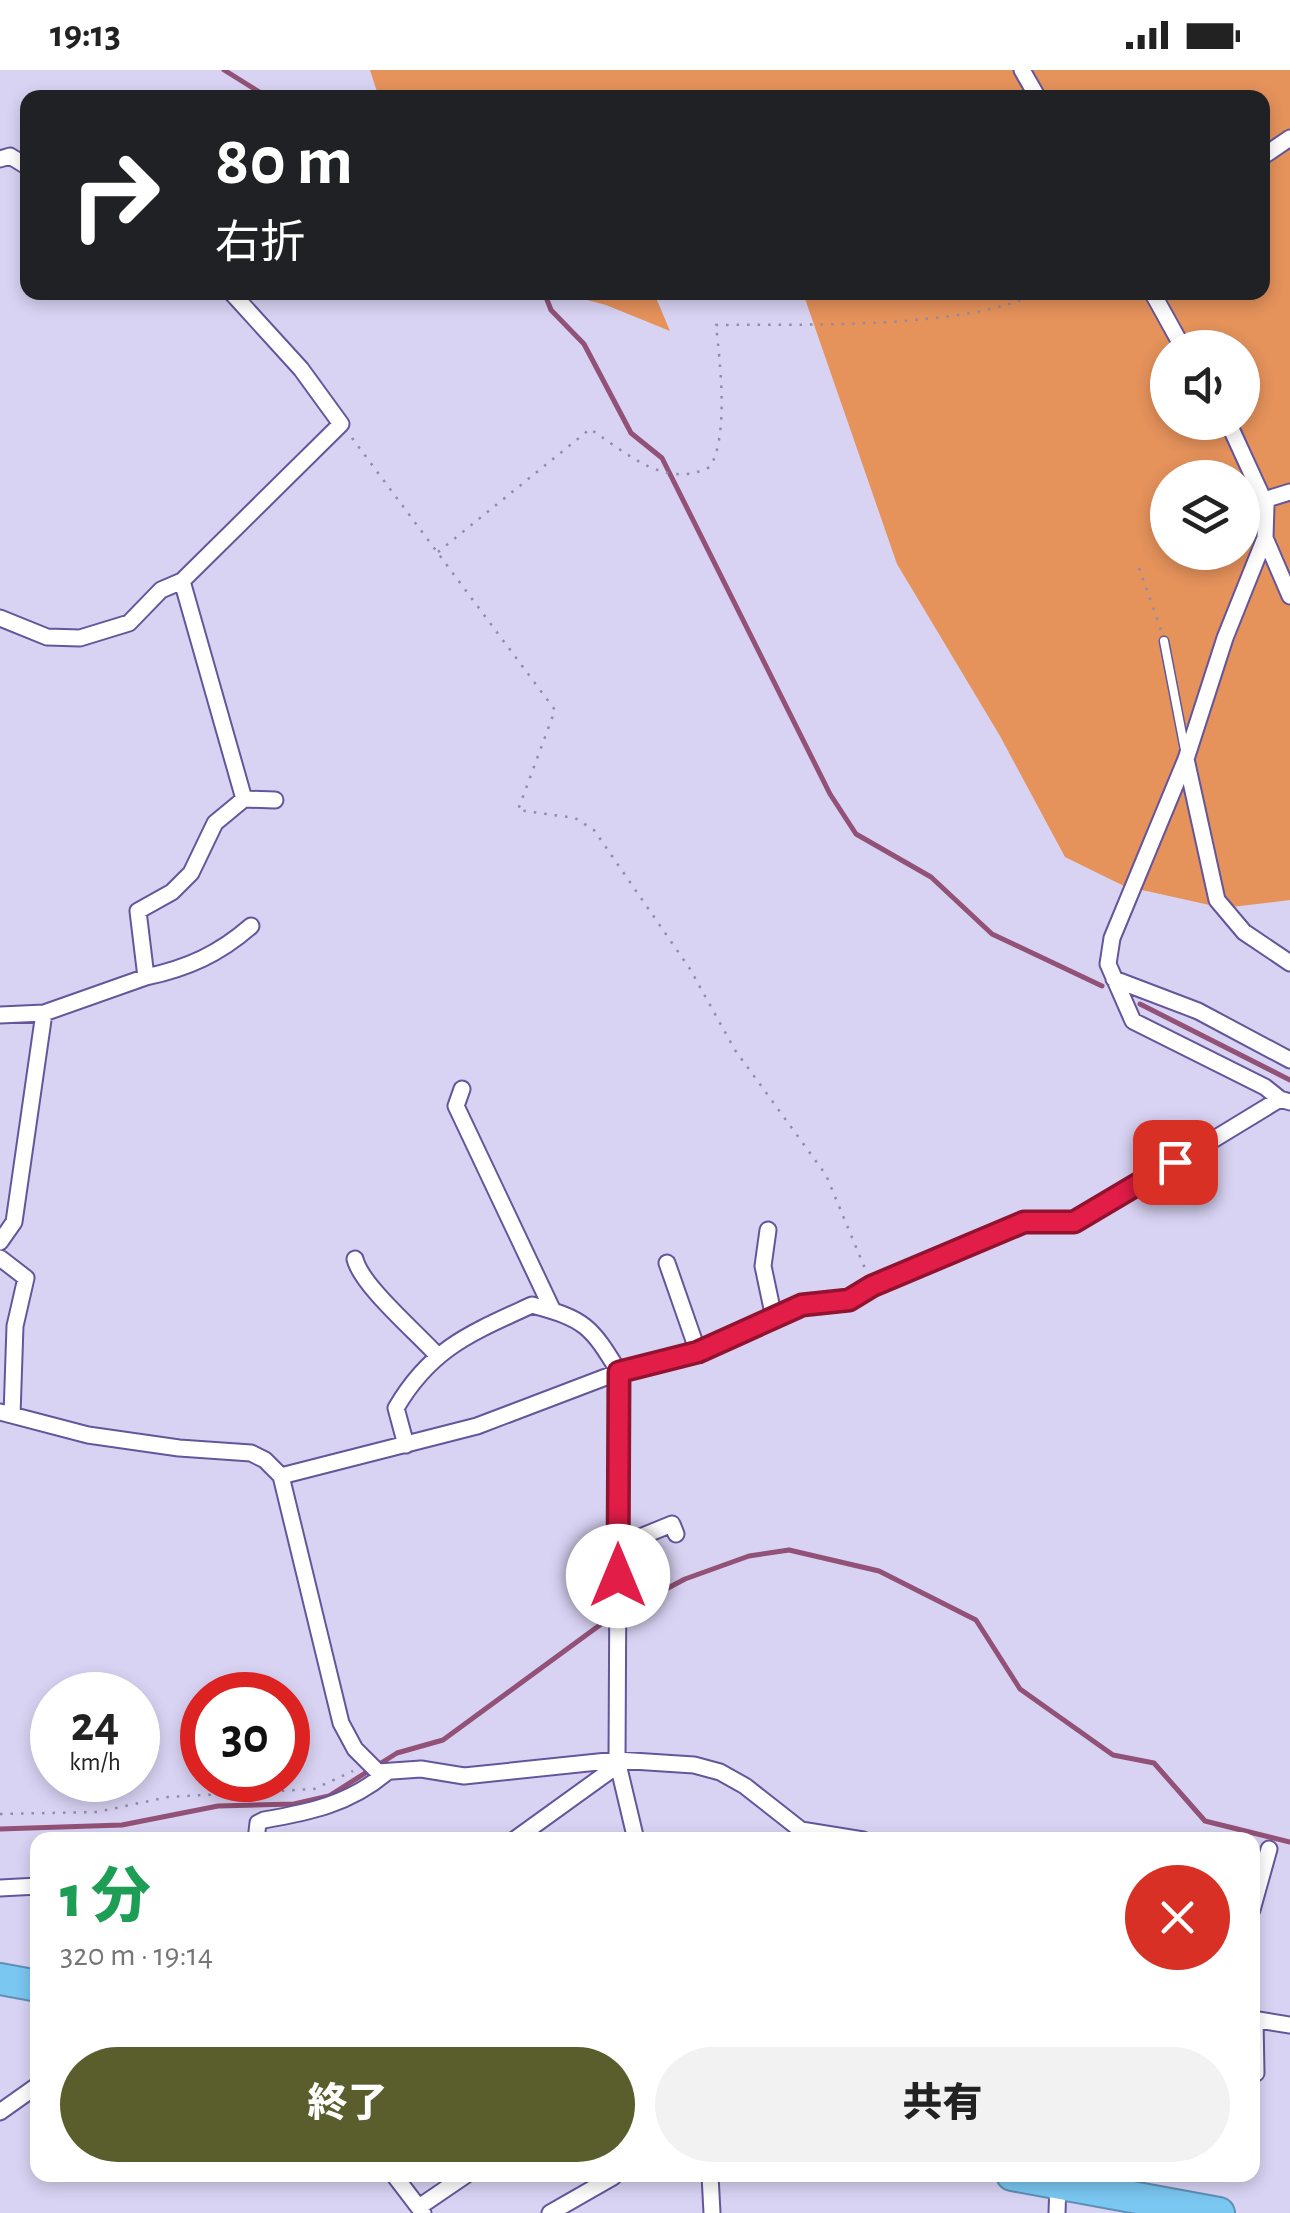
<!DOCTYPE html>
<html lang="ja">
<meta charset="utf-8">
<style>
:root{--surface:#fff;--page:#f2f2f2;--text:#222;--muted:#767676;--accent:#5a5e2c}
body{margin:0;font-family:"Alegreya Sans","Noto Sans JP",sans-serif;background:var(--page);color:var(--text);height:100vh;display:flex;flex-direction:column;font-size:38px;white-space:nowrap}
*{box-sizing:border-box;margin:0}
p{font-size:32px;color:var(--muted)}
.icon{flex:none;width:55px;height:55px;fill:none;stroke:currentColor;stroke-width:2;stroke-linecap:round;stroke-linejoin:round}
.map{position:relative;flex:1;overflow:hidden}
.details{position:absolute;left:30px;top:1762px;width:1230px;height:350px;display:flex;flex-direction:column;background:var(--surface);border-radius:20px;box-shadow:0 5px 15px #0003}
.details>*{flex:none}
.hud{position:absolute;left:20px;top:20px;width:1250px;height:210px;border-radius:20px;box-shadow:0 5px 15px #0003;background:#202124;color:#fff;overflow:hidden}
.tools{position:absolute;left:1150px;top:260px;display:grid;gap:20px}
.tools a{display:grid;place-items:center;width:110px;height:110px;border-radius:50%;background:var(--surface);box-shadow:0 5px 15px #0003;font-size:50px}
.speed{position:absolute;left:30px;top:1602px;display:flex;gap:20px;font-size:50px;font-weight:700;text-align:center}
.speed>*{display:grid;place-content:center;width:130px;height:130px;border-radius:50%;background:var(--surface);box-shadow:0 5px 15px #0003;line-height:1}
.speed small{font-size:25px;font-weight:400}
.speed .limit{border:15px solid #d22;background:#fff;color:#111}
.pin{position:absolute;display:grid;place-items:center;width:85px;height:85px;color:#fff;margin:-42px;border-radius:20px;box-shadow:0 5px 15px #0006}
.me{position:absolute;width:110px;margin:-55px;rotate:0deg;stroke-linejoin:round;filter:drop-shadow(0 0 8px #0008)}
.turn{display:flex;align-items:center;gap:35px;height:210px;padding:0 30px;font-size:45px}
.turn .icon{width:130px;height:130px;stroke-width:2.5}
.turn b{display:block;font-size:70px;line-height:85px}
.round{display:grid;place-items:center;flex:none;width:105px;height:105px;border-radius:52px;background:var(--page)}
.headline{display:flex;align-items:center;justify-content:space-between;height:170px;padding:0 30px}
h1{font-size:60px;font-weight:800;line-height:75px;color:#1e9e55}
.cta{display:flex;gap:20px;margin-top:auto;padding:20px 30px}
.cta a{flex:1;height:115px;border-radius:60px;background:var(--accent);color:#fff;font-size:40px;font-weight:800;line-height:115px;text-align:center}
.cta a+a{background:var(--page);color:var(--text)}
.status{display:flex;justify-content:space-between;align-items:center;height:70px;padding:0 50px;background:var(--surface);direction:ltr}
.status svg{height:28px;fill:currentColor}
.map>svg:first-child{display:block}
.forest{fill:#e5925b;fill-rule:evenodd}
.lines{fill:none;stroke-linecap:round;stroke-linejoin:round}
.stream{stroke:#925176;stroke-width:5}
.lane-casing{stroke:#65559a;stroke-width:11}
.street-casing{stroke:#65559a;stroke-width:19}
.highway-casing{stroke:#5f8fb4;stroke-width:34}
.path{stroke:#918baa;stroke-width:2.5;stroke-dasharray:2.5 8;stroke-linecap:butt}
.lane{stroke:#fff;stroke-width:8}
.street{stroke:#fff;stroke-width:15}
.highway{stroke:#7ac7f1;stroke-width:30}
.route-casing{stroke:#92132f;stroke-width:25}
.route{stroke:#e11d48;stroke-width:18}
</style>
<div class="status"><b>19:13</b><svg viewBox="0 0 49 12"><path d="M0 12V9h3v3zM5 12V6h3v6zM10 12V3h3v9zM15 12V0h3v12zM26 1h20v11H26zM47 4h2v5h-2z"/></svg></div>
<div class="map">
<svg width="1290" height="2143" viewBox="0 0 1290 2143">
<rect width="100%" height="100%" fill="#d8d3f3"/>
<path class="forest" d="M370,0H1290V830L1223,838L1124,816L1065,787L1000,666L897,494L803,223L1262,222V28H658L643,22L605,28H379ZM1168,278H1242V352H1168ZM1168,408H1242V482H1168Z
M560,223H654L670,261L606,235Z"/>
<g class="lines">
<path class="stream" d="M224,0L269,28
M544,222L551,240L584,274L631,363L662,388L830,724L856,764L931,807L992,864L1102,916
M1140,934L1290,1010
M0,1759L122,1755L218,1736L294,1734L329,1726L397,1683L443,1670L604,1552L685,1509L749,1486L789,1480L879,1501L976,1550L1020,1619L1113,1685L1154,1693L1205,1751L1290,1772"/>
<g class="lane-casing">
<path id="lane" d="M1164,571L1185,680"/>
</g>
<g class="street-casing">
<path id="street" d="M1022,0L1038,28
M1262,87L1290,68
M0,89L10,86L28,97
M231,222L301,299L341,354L182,511L244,729
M1152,222L1183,278
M1228,352L1266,435L1265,468L1225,568L1186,689L1112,868L1108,894L1133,951L1265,1017L1280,1029
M1264,430L1290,422
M1265,468L1290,526
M0,548L47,567L80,568L129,553L161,520L182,511
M1186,689L1217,830L1244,862L1290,893
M146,907C188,898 219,884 251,856
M1114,909L1198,941L1290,990
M44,943L146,907L138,841L172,822L191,803L215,753L244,729L275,730
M0,945L44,943L14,1152L0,1172
M462,1019L456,1036L553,1241
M768,1160L763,1196L774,1248
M0,1188L26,1208L15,1256L12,1345
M355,1189C361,1215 415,1261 436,1284
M667,1193L698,1282
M0,1342L88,1365L179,1378L251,1383L265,1390L281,1406L341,1653L355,1679L378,1702L421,1699L464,1706L617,1690L694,1695L720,1702L745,1716L801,1760L863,1770
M406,1375L396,1338C431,1278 471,1263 532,1235C585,1249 591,1256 619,1302L617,1690L636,1770
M281,1406L477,1356L619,1302L698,1282L802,1235L849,1230L872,1217L1025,1152H1073L1091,1144L1280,1029L1290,1032
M618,1476L672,1454L676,1464
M256,1770L258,1753L264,1750C310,1742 349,1734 386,1703
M514,1770L618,1695
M0,1818L38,1816
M1252,1840L1269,1779
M1252,1949L1290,1955
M1252,2004L1256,2003L1255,1950
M0,2042L38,2015
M394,2105L423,2143
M710,2105L712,2143
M419,2137L466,2105
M550,2143L613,2107
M1057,2143L1058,2113"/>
</g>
<g class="highway-casing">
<path id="highway" d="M0,1909L38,1916
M1012,2105L1219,2143"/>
</g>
<path class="path" d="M352,368L555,640L518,740L575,748L594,760L690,899L735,980L826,1105L866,1201
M438,482L590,359C627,383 665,420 710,397C729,365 720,293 716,255C805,254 963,260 1041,222
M1139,498L1161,560
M0,1744L97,1742L168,1727L314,1719L353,1701"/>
<use href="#lane" class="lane"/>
<use href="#street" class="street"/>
<use href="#highway" class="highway"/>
</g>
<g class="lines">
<g class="route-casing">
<path id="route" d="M618,1506L619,1302L698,1282L802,1235L849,1230L872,1216L1024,1152H1074L1175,1092"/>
</g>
<use href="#route" class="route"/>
</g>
</svg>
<div class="tools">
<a><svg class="icon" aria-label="sound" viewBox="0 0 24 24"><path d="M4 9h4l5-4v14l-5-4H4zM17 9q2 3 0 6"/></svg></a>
<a><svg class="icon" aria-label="layers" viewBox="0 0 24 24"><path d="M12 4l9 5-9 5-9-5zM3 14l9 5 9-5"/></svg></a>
</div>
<div class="speed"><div>24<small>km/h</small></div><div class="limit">30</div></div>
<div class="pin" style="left:1175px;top:1092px;background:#d93025"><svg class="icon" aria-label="arrive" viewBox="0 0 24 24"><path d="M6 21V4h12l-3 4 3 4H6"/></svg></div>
<svg class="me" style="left:618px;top:1506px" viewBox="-20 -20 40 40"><circle r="19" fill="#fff"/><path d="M0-13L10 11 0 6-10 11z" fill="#e11d48"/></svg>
<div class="hud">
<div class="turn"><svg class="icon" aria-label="right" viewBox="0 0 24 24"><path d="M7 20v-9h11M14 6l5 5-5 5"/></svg><div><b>80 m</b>右折</div></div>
</div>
<section class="details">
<div class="headline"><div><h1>1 分</h1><p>320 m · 19:14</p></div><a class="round" style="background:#d93025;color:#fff"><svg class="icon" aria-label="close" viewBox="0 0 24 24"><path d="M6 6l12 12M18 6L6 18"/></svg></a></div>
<div class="cta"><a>終了</a><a>共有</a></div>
</section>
</div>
